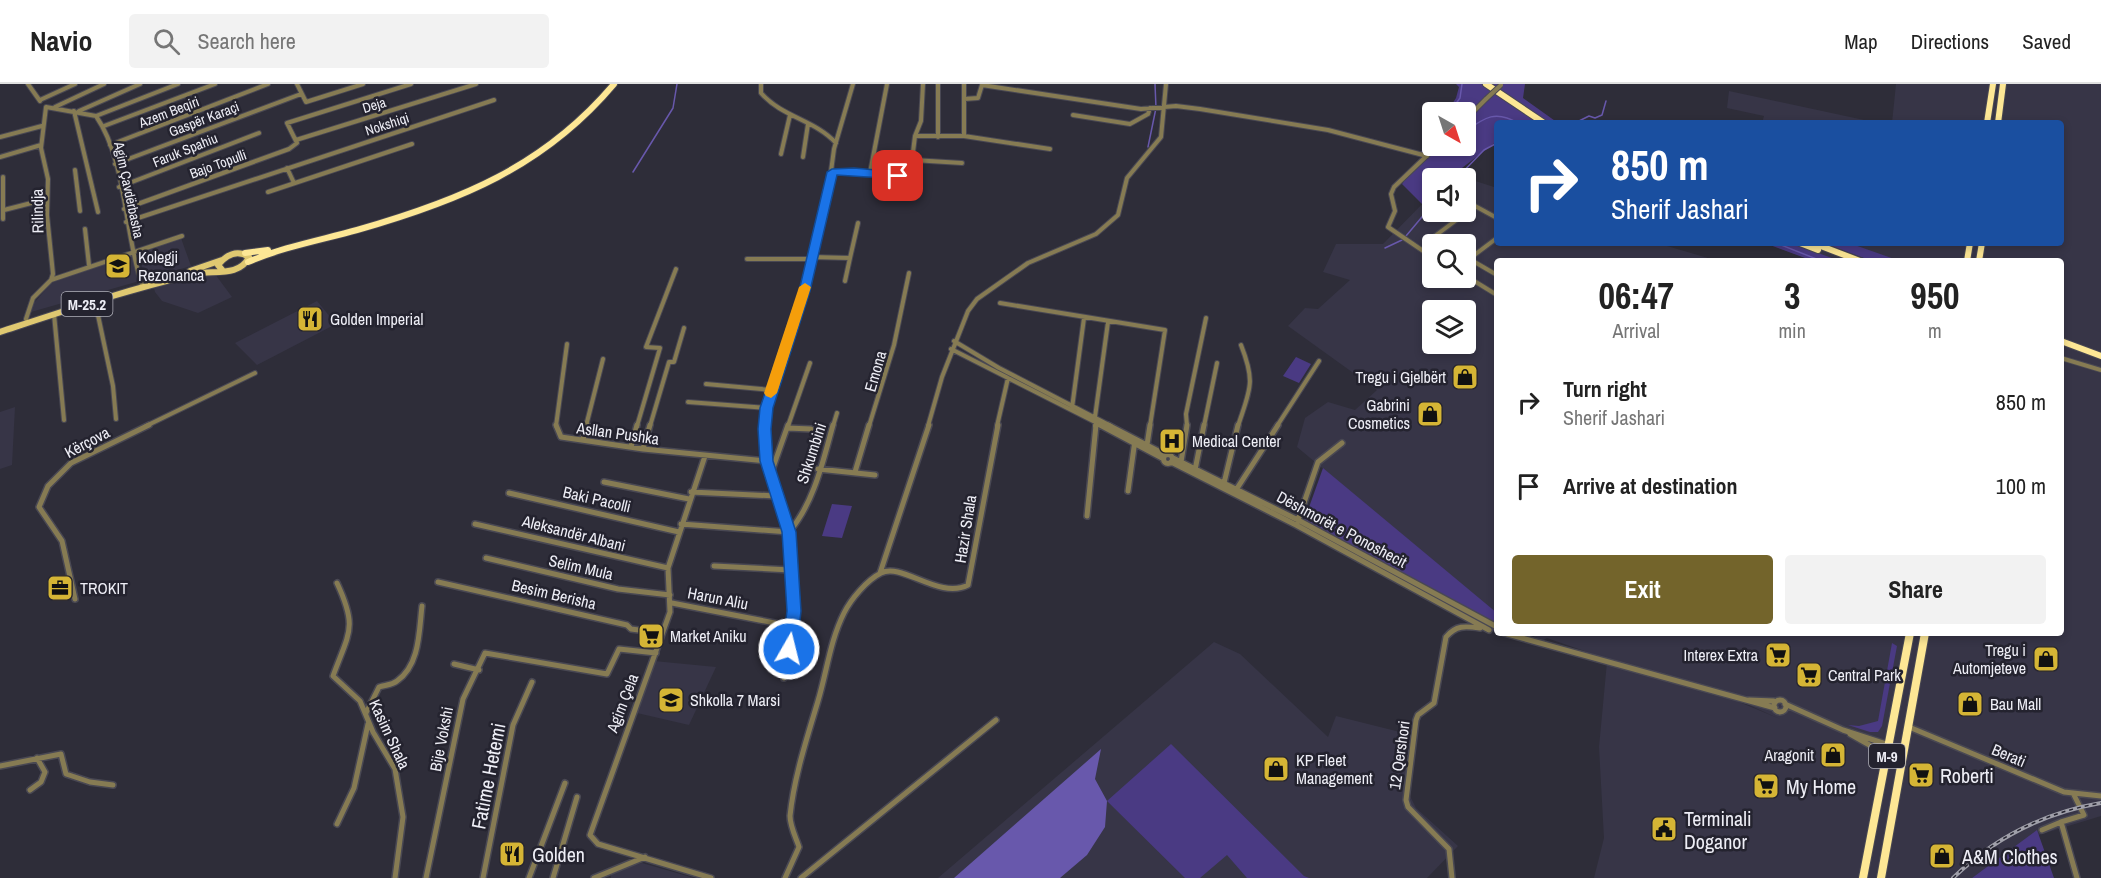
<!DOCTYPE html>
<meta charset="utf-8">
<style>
:root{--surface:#fff;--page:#f2f2f2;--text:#222;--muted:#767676;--line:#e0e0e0;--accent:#73642b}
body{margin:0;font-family:"Archivo Narrow",sans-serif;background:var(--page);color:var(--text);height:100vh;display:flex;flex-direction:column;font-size:22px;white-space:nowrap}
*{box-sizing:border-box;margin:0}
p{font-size:20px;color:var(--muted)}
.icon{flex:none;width:33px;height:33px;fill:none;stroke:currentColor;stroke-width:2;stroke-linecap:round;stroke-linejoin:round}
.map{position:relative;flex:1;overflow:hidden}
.side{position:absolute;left:1494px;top:174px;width:570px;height:378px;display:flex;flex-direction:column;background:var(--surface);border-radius:6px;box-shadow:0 3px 9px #0003}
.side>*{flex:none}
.guide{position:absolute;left:1494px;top:36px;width:570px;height:126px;border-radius:6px;box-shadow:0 3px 9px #0003;background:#1a4fa0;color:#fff;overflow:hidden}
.needle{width:39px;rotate:141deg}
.tools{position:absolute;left:1422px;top:18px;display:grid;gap:12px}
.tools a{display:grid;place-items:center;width:54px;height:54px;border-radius:6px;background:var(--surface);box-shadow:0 3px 9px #0003;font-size:30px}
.pin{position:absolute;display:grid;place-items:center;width:51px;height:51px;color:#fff;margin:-26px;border-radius:12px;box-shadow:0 3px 9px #0006}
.me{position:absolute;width:66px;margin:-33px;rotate:8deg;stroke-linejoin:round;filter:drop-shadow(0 0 4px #0008)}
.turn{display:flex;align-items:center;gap:21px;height:126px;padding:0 18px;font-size:27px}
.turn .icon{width:78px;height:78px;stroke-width:2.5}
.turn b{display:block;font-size:42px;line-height:51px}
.eta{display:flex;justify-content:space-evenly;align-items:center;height:102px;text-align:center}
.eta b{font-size:36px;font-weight:700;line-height:42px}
.button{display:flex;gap:12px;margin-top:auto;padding:12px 18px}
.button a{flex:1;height:69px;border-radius:6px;background:var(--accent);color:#fff;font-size:24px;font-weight:700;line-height:69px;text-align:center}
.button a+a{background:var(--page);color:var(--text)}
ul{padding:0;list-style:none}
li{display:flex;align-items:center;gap:18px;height:84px;padding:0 18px}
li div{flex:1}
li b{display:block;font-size:22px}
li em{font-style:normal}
header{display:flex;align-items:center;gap:36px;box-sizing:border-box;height:84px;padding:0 30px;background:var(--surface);border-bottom:2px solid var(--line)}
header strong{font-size:28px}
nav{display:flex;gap:33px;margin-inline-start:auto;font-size:21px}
.search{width:420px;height:54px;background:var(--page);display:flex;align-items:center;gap:15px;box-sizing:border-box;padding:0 21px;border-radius:6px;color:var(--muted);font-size:22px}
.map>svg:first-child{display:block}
.built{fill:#373547;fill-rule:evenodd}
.green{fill:#4a3a83}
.forest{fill:#6858ac}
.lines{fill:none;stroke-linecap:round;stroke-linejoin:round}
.stream{stroke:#6858ac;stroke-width:1.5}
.street-far1-casing{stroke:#494853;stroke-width:6}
.street-casing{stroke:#494853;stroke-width:8}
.primary-casing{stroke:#494853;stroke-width:8}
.highway-far1-casing{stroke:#494853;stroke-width:8}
.highway-casing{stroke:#494853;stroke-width:10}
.street-far1{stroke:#867b53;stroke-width:4}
.street{stroke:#867b53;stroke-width:5}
.primary{stroke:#dfc871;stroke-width:6}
.highway-far1{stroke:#fde795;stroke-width:6}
.highway{stroke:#fde795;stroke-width:8}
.rail-casing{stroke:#9f9fa9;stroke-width:4}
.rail{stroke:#24232f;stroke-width:1.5;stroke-dasharray:4;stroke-linecap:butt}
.street-bridge-casing{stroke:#494853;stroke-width:6;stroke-linecap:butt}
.street-bridge{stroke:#867b53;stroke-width:4}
.route{fill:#1a73e8;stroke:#114b97;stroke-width:1.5}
.slow{fill:#f59e0b}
.labels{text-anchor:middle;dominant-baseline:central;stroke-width:5;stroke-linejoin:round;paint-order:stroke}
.far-street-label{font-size:14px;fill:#eeeef6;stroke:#24232f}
.shield{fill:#24232f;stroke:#b1b1ba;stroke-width:1.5}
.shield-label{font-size:15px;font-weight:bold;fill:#eeeef6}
.street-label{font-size:16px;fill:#eeeef6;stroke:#24232f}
.poi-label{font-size:16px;fill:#eeeef6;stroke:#24232f;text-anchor:start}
.near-poi-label{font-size:20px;fill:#eeeef6;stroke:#24232f;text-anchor:start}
.near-street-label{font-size:20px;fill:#eeeef6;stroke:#24232f}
</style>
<header>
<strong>Navio</strong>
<div class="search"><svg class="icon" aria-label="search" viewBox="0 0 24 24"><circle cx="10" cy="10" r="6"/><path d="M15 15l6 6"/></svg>Search here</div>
<nav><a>Map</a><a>Directions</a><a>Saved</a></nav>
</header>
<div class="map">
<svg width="2101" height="794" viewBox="0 0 2101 794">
<rect width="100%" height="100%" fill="#2e2d39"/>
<path class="built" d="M1896,0H2101V732L2029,754L1972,794H1594L1604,754L1599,663L1607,578L1720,610L1780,635L1720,608L1607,575L1547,554L1542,557L1528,549H2061V177H1814L1765,159H2061V39H1892Z
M1729,7L1878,39H1762L1764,32L1727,24Z
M1454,90L1497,104V159H1657L1718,177H1497V530L1297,363L1305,334L1328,318L1355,326L1377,306L1288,242L1305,224L1318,225L1350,196L1323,188L1336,160H1383L1432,110V128H1466V94H1449ZM1432,160H1466V194H1432ZM1432,226H1466V260H1432Z
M181,154L191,182L145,195L138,167Z
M135,168L143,196L31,228L34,219L51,199Z
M215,190L232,213L198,229L162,217L155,208L154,204Z
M317,217L336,240L257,281L235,259Z
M15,323L12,381L0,385V328Z
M1214,558L1240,570L1328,653L1336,632L1416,652L1410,712L1416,724L1458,762L1427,794H938Z
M654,577L716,583L689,641L637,629Z
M642,779L694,794H611V789Z"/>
<path class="green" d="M1456,0H1525L1523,14L1558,39H1497V57L1449,94H1432V110L1422,120L1402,100L1432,57V62H1466V28H1447L1456,14L1459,3Z
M1765,159H1791L1840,177H1813Z
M1824,159H1849L1900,177H1863L1864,174Z
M1296,273L1311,280L1299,299L1283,292Z
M1323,384L1497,529V547L1485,545L1394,493L1363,472L1302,443Z
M832,420L852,422L842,454L822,452Z
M1892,559L1897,562L1882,642L1878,648H1870L1848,641L1859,642L1878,637Z
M1171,660L1304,792L1309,794H1247L1227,771L1200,794H1185L1107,717Z
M2037,746L2054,794H1972Z"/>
<path class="forest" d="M1101,665L1095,695L1107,717L1105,743L1087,771L1060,794H954Z"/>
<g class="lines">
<path class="stream" d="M1450,28L1460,14L1462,0
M1575,39L1589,32L1595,34L1602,31L1606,17
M1466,47C1485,33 1496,26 1518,39
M1148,63L1156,24L1155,0
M1422,68L1432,53
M1435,70L1445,62
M633,88L673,24L677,0
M1457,94L1484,66L1497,59
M1406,152L1432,121
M1776,159L1819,176
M1385,164L1402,156"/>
<g class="street-far1-casing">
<path id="street-far1" d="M28,0L40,17
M297,0L306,18L363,0
M761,0V9C782,33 815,36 836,59
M938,0V53
M964,0V15
M40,16L75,0
M46,23L96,32C127,77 124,149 142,201
M46,23L41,64L48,95L47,131L53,190L51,196
M55,23L104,0
M74,27L98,128
M79,27L140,0
M1073,31L1130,40L1148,30L1150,24
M96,32L178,0
M1466,35L1486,15
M104,42L215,0
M915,52L921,37L923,0
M964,52L1050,65
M0,53L42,42
M296,56L476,0
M110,61L268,0
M781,70L790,31
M0,73L41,61
M803,73L808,40
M913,76L962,79
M115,80L301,10
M287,84L294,99
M75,86L80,127
M832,88L910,92L915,52H964V15L978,14L982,1L1141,25L1176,22L1200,25L1328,46L1427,72
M870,89L887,0
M3,93V135
M119,103L259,49
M268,108L412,60
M124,125L289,65L297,59L287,39L411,0
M4,126L47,115
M126,138L494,16
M85,145L89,181
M1444,160L1435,152L1475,122L1497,134
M811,173L850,174L858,139
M1432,173L1388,143L1395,127L1391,110L1394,103L1437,62
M1466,173L1497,191
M747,175H811
M1469,175L1497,154
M1466,192L1497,211
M845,197L850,174
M95,217L113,302L116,335
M1000,219L1165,246L1150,342
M54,230L64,336
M26,235L33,214L51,196L182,152
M954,257L999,284L1111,342
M951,265L1103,342
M2061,274L2101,286
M706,300L771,306
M688,318L767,324
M1072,324L1084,234
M1095,333L1108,238
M146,342L255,289
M556,342L567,260
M586,342L603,275
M637,342L660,264L646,263L676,185
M650,342L669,278H674L684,244
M765,342L771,306L804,207L829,102L834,65L853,0
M788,342L810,279
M833,342L837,329
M869,342L894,261L909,189
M928,342L942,293L968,227L977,215L1028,179L1096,150L1118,131L1127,94L1161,53L1166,0
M997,342L1008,294
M1095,342L1096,336
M1187,342L1186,330L1206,234
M1204,342L1217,279
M1238,342C1250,305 1256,299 1241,261
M1277,342L1319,277"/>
</g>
<g class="street-casing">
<path id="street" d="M556,341L561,353L643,365L767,377
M765,341L767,377L789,448L794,527L784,594
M1100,341L1162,374
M1108,341L1166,371
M787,344L811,345
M583,355L587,341
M1147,361L1150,341
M631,363L637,341
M643,365L650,341
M1163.5 375a4.5 4.5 0 1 1 9 0a4.5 4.5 0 1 1-9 0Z
M705,372L668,484L670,528L590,751L598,760L711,794
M1173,374L1298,436L1497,543
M1171,378L1296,441L1489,546
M1181,378L1187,341
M818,385L875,391
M1195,386L1204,341
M855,388L869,341
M770,392L788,341
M604,398L689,415
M1224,399L1238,341
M1236,406L1278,341
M1128,407L1135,356
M691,408L776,412
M509,409L679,448
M1087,432L1096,341
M1297,439L1318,378L1342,359
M475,440L668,484
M681,440L789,448C814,419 823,377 833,341
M486,474L618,505L670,511
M714,482L791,486
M880,489L929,341
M438,498L627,541L631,545L662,549
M337,499C358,544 349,548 333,592L360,617L373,648L395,685L403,733L395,794
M75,515L62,457L39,423L48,402L71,379L149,341
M672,519L785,541L793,538
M1504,549L1775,624
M454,580L479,586
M1774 622a6 6 0 1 1 12 0a6 6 0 1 1-12 0Z
M1749,616L1774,617
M1785,620L1843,646L1889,661L1902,674
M366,629L379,603C385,601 392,601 397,597C420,581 419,547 422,522
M1909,643L2064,708L2101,712
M1850,650L1887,671L1899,670
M0,682L61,670L66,690L90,698L113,701
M30,706L41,698L45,688L37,674
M2074,711L2084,731L2061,738L2077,794
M337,740L354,704L368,640
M2042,746L2061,738
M426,794L463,615L485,569L607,590L619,565L656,569
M483,794L513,641L532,598
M529,794L565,699
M553,794L577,713
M594,794L645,773
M785,794L799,763C796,754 790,742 790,732C794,693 807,654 818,617C827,587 830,557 844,529C851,515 867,496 881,489C902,478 939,516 968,501L998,341
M801,794L996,636
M1452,794L1449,765L1408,723L1406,716L1416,636L1418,631L1434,619L1446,553C1456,541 1465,542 1480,544"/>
</g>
<g class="primary-casing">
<path id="primary" d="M190,187L222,176
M0,248C64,227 129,205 195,190C213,186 240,193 249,173C237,165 226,171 218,181L223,187"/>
</g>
<g class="highway-far1-casing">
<path id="highway-far1" d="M1486,0L1544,39
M1987,39L1993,0
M1998,39L2003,0
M1800,159L1818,166
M1813,159L1860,177
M245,169L268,166
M1967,177L1970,159
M1979,177L1982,159
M248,178C283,163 321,156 357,146C459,117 544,83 614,0
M2061,257L2101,272"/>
</g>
<g class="highway-casing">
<path id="highway" d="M1863,794L1910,549
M1881,794L1925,549"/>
</g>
<use href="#street-far1" class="street-far1"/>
<use href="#street" class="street"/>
<use href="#primary" class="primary"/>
<use href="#highway-far1" class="highway-far1"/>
<use href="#highway" class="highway"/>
<g class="rail-casing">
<path id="rail" d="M1953,794C1995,753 2043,729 2101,719"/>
</g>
<use href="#rail" class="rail"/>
<g class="street-bridge-casing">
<path id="street-bridge" d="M1486,15L1501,1"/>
</g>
<use href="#street-bridge" class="street-bridge"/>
</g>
<path class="route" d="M854,84L898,88L904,92L898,95L837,91L810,207L773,324L771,345L773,377L796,448L801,527L797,565L789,571L782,565L787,527L782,448L760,377L758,345L760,324L799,207L827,88L832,85Z"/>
<path class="slow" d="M805,199L811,203L777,309L771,314L766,312L764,309L799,203Z"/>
<defs>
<g id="university-square" transform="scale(1.35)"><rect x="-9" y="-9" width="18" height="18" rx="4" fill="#d5b535" stroke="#24232f"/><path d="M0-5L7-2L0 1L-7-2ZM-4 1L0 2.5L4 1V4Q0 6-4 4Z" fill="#111"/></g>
<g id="restaurant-square" transform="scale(1.35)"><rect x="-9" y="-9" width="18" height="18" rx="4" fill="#d5b535" stroke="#24232f"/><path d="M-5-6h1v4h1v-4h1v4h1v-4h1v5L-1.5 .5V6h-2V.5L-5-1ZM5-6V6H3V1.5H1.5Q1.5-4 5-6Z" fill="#111"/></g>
<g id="shop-square" transform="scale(1.35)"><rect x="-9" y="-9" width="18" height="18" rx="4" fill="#d5b535" stroke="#24232f"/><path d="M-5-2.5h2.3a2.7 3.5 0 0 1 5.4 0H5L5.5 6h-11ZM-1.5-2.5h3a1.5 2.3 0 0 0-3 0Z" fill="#111"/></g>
<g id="hospital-square" transform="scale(1.35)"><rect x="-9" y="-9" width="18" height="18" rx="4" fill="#d5b535" stroke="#24232f"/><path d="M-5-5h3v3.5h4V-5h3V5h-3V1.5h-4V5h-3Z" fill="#111"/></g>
<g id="office-square" transform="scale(1.35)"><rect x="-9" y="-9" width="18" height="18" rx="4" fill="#d5b535" stroke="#24232f"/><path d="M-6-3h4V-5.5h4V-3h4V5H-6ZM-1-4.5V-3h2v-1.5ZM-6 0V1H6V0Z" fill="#111"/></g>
<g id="supermarket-square" transform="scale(1.35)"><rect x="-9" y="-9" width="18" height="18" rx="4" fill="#d5b535" stroke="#24232f"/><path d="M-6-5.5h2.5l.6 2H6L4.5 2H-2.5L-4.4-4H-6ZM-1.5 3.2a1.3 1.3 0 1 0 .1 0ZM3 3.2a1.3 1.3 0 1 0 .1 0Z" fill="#111"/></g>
<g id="school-square" transform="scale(1.35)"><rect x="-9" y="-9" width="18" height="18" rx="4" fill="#d5b535" stroke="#24232f"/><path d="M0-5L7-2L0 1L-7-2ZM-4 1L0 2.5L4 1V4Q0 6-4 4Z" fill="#111"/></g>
<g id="civic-square" transform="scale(1.35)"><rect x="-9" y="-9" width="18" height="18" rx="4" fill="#d5b535" stroke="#24232f"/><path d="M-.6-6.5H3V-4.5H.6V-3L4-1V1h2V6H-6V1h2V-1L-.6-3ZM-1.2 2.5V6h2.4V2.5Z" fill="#111"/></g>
</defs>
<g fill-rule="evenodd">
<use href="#university-square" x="118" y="182"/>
<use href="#restaurant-square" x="310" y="235"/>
<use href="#shop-square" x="1465" y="293"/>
<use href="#shop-square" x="1430" y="330"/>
<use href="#hospital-square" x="1172" y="357"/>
<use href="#office-square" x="60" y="504"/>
<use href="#supermarket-square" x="651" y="552"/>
<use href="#supermarket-square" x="1778" y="571"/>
<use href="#shop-square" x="2046" y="575"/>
<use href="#supermarket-square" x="1809" y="591"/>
<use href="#school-square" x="671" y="616"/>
<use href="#shop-square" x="1970" y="620"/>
<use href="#shop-square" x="1833" y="671"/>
<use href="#shop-square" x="1276" y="685"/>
<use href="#supermarket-square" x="1921" y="691"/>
<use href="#supermarket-square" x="1766" y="702"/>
<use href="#civic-square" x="1664" y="745"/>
<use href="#restaurant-square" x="512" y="770"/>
<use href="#shop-square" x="1942" y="772"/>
</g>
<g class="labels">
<g class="far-street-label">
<text transform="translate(374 21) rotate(-17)">Deja</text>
<text transform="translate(169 28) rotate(-21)">Azem Beqiri</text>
<text transform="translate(204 35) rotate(-21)">Gaspër Karaçi</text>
<text transform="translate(387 40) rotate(-18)">Nokshiqi</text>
<text transform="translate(185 66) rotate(-22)">Faruk Spahiu</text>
<text transform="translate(218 80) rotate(-20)">Bajo Topulli</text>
<text transform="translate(129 106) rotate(78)">Agim Çavdërbasha</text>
</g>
<g class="shield">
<rect x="61.5" y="208" width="51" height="24" rx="4.5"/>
<rect x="1869" y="660" width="36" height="24" rx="4.5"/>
</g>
<g class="shield-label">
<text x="87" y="220">M-25.2</text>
<text x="1887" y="672">M-9</text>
</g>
<g class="street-label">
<text transform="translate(37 127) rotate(-91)">Rilindja</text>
<text transform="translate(875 287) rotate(-74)">Emona</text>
<text transform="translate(618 349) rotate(8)">Asllan Pushka</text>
<text transform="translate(87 358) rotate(-28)">Kërçova</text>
<text transform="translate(811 369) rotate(-72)">Shkumbini</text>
<text transform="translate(597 415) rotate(13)">Baki Pacolli</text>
<text transform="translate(965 445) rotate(-81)">Hazir Shala</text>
<text transform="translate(1342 445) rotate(28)">Dëshmorët e Ponoshecit</text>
<text transform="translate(574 449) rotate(14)">Aleksandër Albani</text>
<text transform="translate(581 483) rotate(13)">Selim Mula</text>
<text transform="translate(554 510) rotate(13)">Besim Berisha</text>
<text transform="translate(718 514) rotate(11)">Harun Aliu</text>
<text transform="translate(622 619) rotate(-69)">Agim Çela</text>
<text transform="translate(390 650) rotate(65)">Kasim Shala</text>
<text transform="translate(441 655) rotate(-79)">Bije Vokshi</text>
<text transform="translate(1399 671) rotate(-82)">12 Qershori</text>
<text transform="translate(2009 671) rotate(23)">Berati</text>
</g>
<g class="poi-label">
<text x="138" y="173">Kolegji<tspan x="138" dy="18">Rezonanca</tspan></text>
<text x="330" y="235">Golden Imperial</text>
<text x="1446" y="293" text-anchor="end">Tregu i Gjelbërt</text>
<text x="1410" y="321" text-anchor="end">Gabrini<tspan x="1410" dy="18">Cosmetics</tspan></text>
<text x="1192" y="357">Medical Center</text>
<text x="80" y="504">TROKIT</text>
<text x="670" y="552">Market Aniku</text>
<text x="2026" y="566" text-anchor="end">Tregu i<tspan x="2026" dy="18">Automjeteve</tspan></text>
<text x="1758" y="571" text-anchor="end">Interex Extra</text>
<text x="1828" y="591">Central Park</text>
<text x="690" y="616">Shkolla 7 Marsi</text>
<text x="1990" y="620">Bau Mall</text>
<text x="1814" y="671" text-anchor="end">Aragonit</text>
<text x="1296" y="676">KP Fleet<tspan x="1296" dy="18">Management</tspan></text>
</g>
<g class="near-poi-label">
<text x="1940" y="691">Roberti</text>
<text x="1786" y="702">My Home</text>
<text x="1684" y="734">Terminali<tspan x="1684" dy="23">Doganor</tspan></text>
<text x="532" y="770">Golden</text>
<text x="1962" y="772">A&amp;M Clothes</text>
</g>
<g class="near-street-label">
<text transform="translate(488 692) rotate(-79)">Fatime Hetemi</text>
</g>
</g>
</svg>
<div class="tools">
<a><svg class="needle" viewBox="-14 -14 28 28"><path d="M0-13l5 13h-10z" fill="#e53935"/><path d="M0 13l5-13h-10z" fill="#767676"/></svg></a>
<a><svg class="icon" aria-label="sound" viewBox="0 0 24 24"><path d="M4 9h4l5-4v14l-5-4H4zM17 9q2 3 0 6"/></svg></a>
<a><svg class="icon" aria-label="search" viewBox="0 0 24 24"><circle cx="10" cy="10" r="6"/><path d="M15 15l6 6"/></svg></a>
<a><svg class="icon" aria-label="layers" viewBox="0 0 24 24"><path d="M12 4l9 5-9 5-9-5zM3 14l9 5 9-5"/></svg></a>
</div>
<div class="pin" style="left:898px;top:92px;background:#d93025"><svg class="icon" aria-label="arrive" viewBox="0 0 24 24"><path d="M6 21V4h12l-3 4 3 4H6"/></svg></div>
<svg class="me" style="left:789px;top:565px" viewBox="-20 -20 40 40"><circle r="17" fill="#1a73e8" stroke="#fff" stroke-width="3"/><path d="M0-11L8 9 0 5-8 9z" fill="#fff"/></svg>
<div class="guide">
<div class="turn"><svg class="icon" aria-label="right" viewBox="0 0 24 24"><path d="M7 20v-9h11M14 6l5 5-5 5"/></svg><div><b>850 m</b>Sherif Jashari</div></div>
</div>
<section class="side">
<div class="eta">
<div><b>06:47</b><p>Arrival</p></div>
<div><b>3</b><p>min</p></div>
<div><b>950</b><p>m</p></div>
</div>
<ul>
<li><svg class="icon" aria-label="right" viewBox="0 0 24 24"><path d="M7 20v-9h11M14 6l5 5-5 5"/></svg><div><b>Turn right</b><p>Sherif Jashari</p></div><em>850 m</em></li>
<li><svg class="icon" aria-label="arrive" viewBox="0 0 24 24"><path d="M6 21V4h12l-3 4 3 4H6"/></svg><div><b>Arrive at destination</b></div><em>100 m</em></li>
</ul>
<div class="button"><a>Exit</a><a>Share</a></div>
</section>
</div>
